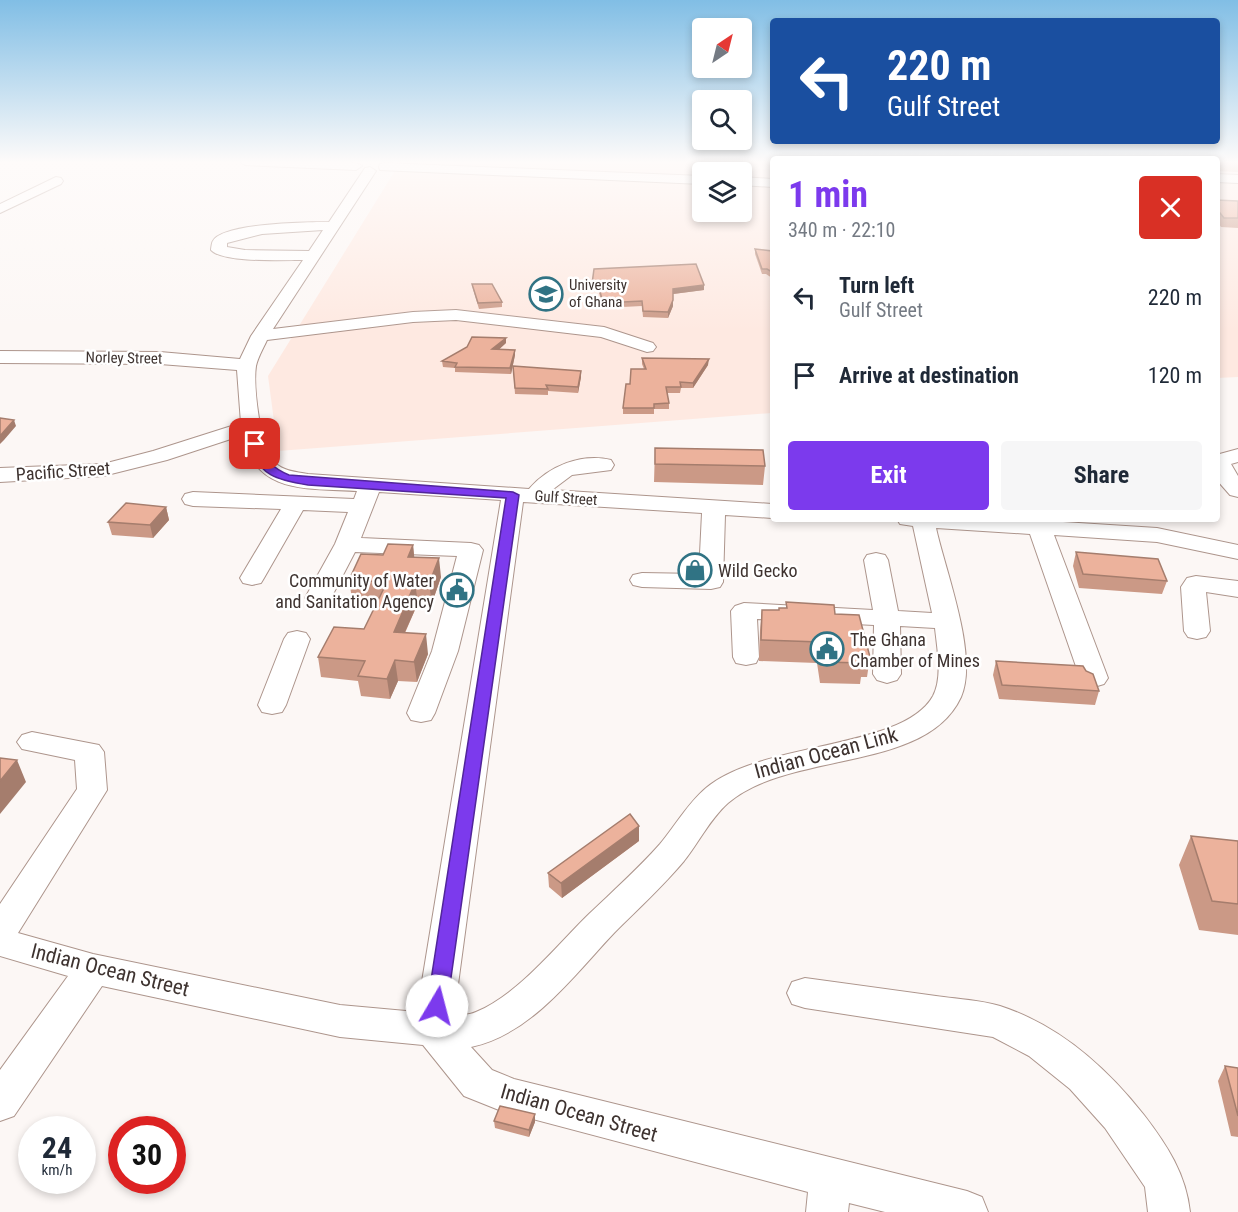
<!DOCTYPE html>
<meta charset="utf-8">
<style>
:root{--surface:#fff;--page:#f6f6f7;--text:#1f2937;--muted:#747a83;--accent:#7c3aed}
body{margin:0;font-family:"Roboto Condensed",sans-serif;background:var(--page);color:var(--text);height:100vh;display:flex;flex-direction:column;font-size:22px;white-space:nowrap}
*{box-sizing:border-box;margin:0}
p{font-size:20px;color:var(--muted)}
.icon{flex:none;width:33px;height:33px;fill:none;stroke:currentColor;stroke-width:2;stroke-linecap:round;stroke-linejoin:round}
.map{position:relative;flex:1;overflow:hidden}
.details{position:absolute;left:770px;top:156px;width:450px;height:366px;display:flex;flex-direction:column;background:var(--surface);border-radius:6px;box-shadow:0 3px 9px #0003}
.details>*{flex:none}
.banner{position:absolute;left:770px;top:18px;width:450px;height:126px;border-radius:6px;box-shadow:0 3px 9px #0003;background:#1a4fa0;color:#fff;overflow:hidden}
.needle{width:39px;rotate:35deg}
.tools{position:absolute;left:692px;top:18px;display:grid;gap:12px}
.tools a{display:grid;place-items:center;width:60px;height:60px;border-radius:6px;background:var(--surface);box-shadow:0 3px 9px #0003;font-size:30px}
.speed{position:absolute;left:18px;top:1116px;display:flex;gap:12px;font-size:30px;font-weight:700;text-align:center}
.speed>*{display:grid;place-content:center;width:78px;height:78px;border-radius:50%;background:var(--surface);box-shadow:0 3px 9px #0003;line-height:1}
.speed small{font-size:15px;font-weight:400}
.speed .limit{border:9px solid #d22;background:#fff;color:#111}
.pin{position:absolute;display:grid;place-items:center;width:51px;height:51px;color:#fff;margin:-26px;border-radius:12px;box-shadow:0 3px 9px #0006}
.me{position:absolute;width:66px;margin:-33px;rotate:8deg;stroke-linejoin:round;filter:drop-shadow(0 0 4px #0008)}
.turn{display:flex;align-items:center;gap:21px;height:126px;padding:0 18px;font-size:27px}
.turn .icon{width:78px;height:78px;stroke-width:2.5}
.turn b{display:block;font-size:42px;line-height:51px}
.round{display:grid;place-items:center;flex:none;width:63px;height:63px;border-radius:6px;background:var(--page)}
.summary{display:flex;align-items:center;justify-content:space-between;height:102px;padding:0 18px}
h1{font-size:36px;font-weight:700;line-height:45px;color:var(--accent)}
.primary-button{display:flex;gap:12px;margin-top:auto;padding:12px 18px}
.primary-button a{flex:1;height:69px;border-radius:6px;background:var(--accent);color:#fff;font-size:24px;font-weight:700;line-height:69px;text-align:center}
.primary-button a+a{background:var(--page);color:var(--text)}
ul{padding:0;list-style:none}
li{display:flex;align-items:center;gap:18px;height:78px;padding:0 18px}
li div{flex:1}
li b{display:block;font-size:22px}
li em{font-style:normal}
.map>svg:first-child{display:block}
.built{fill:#fee9e1;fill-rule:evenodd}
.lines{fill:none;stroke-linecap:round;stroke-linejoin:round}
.minor-casing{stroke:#ad958c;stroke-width:2}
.minor{fill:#fff;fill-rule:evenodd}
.wall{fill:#cb9986}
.shaded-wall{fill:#a57d6d}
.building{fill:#ecb29c;stroke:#a57d6d;stroke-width:1.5}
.route{fill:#7c3aed;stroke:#51269a;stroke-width:1.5}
.labels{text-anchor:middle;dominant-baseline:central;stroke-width:5;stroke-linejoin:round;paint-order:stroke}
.far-poi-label{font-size:15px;fill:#3e3330;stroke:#fff;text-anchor:start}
.far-street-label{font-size:15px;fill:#3e3330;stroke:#fff}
.street-label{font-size:18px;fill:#3e3330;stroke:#fff}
.poi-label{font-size:18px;fill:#3e3330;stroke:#fff;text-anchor:start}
.near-street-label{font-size:21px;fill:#3e3330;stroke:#fff}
</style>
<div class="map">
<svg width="1238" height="1212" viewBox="0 0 1238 1212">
<rect width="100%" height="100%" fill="#fcf7f5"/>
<path class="built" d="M401,161H772V413L278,451L268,376ZM702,172H741V212H702Z
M1217,161H1238V377L1217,378Z"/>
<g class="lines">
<g class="minor-casing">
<path id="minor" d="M239,161C258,161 353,157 362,166L356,170L245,165Z
M385,163L702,176V184L380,170L379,167L380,164Z
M370,167L376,171L273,329L413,312L456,310L604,327L653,343L656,347L653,351L647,352L601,337L456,320L413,322L267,340C263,349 258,357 256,366C253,385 260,448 274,462C283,471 296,472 308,474L529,489C549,466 581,453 611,460L614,465L611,470L572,475L552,490L772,504V518L725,515L723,582L720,587L711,589L642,587L633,585L630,580L633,575L642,573L699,574L702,513L523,502L454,1014C461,1015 470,1015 476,1012C519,994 556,946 589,914C613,891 638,869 660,844C675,826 688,803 706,788C762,741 903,750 933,696C943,677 937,648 935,628L900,626L901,674L897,680L887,683L877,680L873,674L874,625L757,619L759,657L756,663L746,665L736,663L733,657L731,611L735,606L744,603L873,610L864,560L867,555L876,553L885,555L888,560L898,611L932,613L913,526L900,524L897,519H1016L1157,528L1238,545V559L1157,542L1054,535L1108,678L1104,684L1094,687L1084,684L1080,678L1030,534L936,528C945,570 979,656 961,697C926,773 790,750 728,803C710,819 699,842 684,861C663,886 638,909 614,933C574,975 532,1034 471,1047L492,1070L514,1079L967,1191L982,1197L988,1212H885L849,1203L848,1212H806L808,1192L499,1110L464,1096L423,1045L340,1037L102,986L14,1116L0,1121V1070L68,976L0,956V904L77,789L75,760L22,749L17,742L22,735L32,732L99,745L104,752L107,790L18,933L93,954L340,1005L417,1012L501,500L379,492L361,538L471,543L479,545L483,550L458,651L435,713L431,720L421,722L411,720L407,713L432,651L457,556L355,552L331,598L327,603L318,606L309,603L305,598L335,544L348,512L303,510L264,578L261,583L252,585L243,583L240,578L281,509L193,506L185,504L182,499L185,494L193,492L354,499L357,491C308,488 255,495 243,435L167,460L103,476L0,482V468L103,464L153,451L241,423L237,370L160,364L0,363V351L160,352L240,359L251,336L303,260C284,260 223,263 211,250C211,249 212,241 213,241C222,223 310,222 329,222L365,168ZM323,230L309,251L245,250L227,247V243L262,234Z
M1216,174L1238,175V183L1216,182Z
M56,177L61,178L63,181L61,184L0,213V204Z
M741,177L772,179V187L741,185Z
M1238,449V462L1231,464L1238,476V497L1230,495L1216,479V455Z
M1196,576L1238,581V597L1206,592L1210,631L1206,637L1197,639L1188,637L1184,631L1181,587L1187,578Z
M297,631L306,633L310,639L286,705L282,712L272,714L262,712L258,705L284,639L288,633Z
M805,978C849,984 893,990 936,996C957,999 980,1000 1000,1006C1059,1025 1106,1067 1144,1115C1167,1145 1186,1174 1190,1212H1148L1145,1187L1105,1128L1070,1089L1029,1056L993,1037L805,1008L792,1004L787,993L792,982Z"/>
</g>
<use href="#minor" class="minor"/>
</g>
<path class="wall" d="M1216,161H1238V172L1216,171Z
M1216,200L1238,201V228L1221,227L1216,220Z
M755,249L772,251V278L766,274H762L755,254Z
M472,284L502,302V307L479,309L473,289Z
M592,284L704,285V290L673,294V306L668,318L643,317L642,306L603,308L598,289H592Z
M506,343L499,349L515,350V355L511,374L455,372V368L443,367L442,361Z
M642,358L708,365L693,388H681L680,393H667L669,403V409H654V414H623V408L630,384L644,369L642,364Z
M513,366L581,371V377L578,393L548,391V395L515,394Z
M655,448L765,466L763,485L654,482Z
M166,507L169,520L153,538L112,535L108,522Z
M413,545L414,557L441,577L432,603H418L405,633L428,654L417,682L398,681L390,699L361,696L358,681L321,677L318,657L364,629L378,601L352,599L349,580Z
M1076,552L1167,581L1162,594L1079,588L1073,566Z
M786,602L835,614L870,657L867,677H861L860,684L820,683L817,663L759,661L760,630L762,610H779V608H786Z
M996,661L1099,691L1095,705L999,699L993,675Z
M1191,836L1238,841V935L1199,930L1179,865Z
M639,841L562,898L549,887L548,873Z
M1225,1066L1238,1068V1137L1231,1136L1218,1081Z
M494,1121L535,1122L529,1137L495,1128Z"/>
<path class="shaded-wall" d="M704,285V290L673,294V289Z
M673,300V306L668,318V312Z
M506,338V343L493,355L492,349Z
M515,350V355L511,374L510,368Z
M709,359L708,365L693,388V383Z
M581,371V377L578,393V387Z
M14,420L16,426L4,440L0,444V436Z
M166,507L169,520L153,538L150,525Z
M413,545L415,564L408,557Z
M439,558L441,577L432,603L429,584Z
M415,583L418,603L396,652L394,632Z
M426,634L428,654L417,682L414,662Z
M395,660L398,681L390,699L387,679Z
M17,760L26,782L0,814V781Z
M639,826V841L562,898L561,883Z
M535,1114V1122L529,1137V1130Z"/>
<path class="building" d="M1216,200L1238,201V218H1224L1216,208Z
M755,249L772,251V272L767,269H762Z
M696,264L704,285L673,289V300L668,312L643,311L642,301L603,303L598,284H592L594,269Z
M472,284H492L502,302L478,303Z
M472,337L506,338L492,349L515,350L510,368L455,367L457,363L442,361L467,347Z
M642,358L709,359L693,383L680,382L681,387H666L669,403L654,404V408H623L626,384H630L631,369H646Z
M513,366L581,371L578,387L546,385L548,389L515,388Z
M0,418L14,420L0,436Z
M655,448L763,450L765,466L655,464Z
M126,503L166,507L150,525L108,522Z
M388,544L413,545L408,557L439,558L429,584L415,583L394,632L426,634L414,662L395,660L387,679L358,676L365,661L318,657L334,627L364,629L387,582L349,580L361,554L383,555Z
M1076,552L1158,559L1167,581L1083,574Z
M786,602L834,605L835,614L859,615L870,657H862L863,663L823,662L820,642L761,640L762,610H779V608H787Z
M996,661L1083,666L1086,671L1093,674L1099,691L1002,685Z
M0,758L17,760L0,781Z
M630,814L639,826L561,883L548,873Z
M1191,836L1238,841V904L1212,901Z
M1225,1066L1238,1068V1116Z
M500,1106L535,1114L529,1130L494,1121Z"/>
<linearGradient id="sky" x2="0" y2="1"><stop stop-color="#81bee5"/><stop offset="0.49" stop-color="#fefbfa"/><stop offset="1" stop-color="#fefbfa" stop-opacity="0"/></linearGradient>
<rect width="1238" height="331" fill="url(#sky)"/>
<path class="route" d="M251,441H259C268,460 268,466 289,475L513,492L519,495L447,1006L444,1012L437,1015L430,1012L427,1006L506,498L308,485C277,480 259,476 249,444Z"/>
<defs>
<g id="university-ring" transform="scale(1.725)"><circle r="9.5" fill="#fff" stroke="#307384" stroke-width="1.5"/><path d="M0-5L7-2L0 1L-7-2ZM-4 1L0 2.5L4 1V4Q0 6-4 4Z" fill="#307384"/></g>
<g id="shop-ring" transform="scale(1.725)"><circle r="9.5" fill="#fff" stroke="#307384" stroke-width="1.5"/><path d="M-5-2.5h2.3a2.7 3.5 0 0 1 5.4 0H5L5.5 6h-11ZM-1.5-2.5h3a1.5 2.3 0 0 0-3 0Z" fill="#307384"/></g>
<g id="civic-ring" transform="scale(1.725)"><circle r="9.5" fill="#fff" stroke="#307384" stroke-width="1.5"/><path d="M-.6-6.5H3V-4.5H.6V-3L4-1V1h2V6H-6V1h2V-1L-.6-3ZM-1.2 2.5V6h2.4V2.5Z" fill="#307384"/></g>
</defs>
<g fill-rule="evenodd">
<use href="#university-ring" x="546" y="294"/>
<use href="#shop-ring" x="695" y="570"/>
<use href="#civic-ring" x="457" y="590"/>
<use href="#civic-ring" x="827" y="649"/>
</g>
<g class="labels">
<g class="far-poi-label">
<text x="569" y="285">University<tspan x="569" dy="17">of Ghana</tspan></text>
</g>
<g class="far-street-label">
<text transform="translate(124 358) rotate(1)">Norley Street</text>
<text transform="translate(566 498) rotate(4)">Gulf Street</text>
</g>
<g class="street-label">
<text transform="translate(63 471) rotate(-4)">Pacific Street</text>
</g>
<g class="poi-label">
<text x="718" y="570">Wild Gecko</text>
<text x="434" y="580" text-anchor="end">Community of Water<tspan x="434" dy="21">and Sanitation Agency</tspan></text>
<text x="850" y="639">The Ghana<tspan x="850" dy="21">Chamber of Mines</tspan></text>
</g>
<g class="near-street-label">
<text transform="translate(826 753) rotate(-15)">Indian Ocean Link</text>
<text transform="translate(110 970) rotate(14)">Indian Ocean Street</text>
<text transform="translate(579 1113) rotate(16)">Indian Ocean Street</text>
</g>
</g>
</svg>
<div class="tools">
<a><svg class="needle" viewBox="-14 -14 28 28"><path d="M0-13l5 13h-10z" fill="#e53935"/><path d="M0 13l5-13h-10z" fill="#747a83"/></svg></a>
<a><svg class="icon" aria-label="search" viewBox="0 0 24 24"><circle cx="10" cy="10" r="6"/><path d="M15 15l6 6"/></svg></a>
<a><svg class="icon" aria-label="layers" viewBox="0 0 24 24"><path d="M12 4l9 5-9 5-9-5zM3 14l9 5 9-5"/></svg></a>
</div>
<div class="speed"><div>24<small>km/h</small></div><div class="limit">30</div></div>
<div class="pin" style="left:255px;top:444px;background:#d93025"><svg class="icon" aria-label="arrive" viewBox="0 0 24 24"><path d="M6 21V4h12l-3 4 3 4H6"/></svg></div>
<svg class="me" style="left:437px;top:1006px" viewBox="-20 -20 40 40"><circle r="19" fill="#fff"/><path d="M0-13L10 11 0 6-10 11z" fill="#7c3aed"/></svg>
<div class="banner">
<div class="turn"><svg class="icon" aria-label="left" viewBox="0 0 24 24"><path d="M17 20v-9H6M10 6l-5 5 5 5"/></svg><div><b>220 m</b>Gulf Street</div></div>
</div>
<section class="details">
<div class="summary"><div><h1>1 min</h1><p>340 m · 22:10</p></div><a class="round" style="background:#d93025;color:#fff"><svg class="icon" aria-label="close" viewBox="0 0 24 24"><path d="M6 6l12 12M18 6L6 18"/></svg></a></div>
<ul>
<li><svg class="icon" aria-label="left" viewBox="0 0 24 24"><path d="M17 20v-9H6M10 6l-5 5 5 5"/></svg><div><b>Turn left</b><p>Gulf Street</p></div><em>220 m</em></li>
<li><svg class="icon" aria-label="arrive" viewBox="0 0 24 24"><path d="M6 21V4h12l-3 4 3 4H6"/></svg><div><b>Arrive at destination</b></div><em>120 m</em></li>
</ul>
<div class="primary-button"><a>Exit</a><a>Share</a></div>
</section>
</div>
